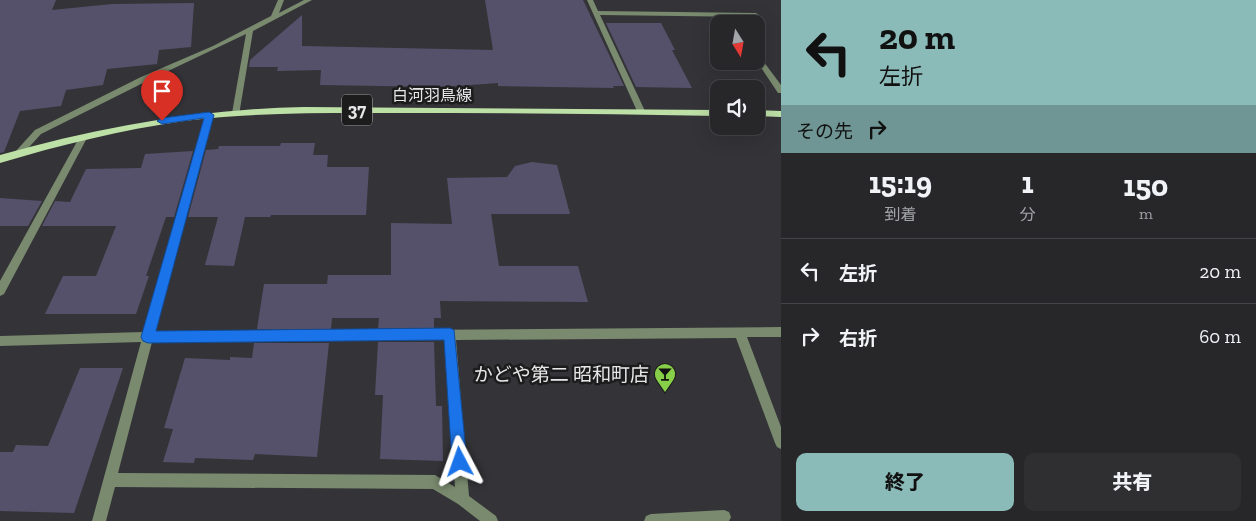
<!DOCTYPE html>
<html lang="ja">
<meta charset="utf-8">
<style>
:root{--surface:#27272a;--page:#2f2f32;--text:#f1f3f6;--muted:#a4a5a8;--line:#434447;--accent:#8bbbb9}
body{margin:0;font-family:"Zilla Slab","Noto Sans JP",serif;background:var(--page);color:var(--text);height:100vh;display:flex;flex-direction:column;font-size:19px;white-space:nowrap}
*{box-sizing:border-box;margin:0}
p{font-size:16px;color:var(--muted)}
.icon{flex:none;width:28px;height:28px;fill:none;stroke:currentColor;stroke-width:2;stroke-linecap:round;stroke-linejoin:round}
.map{position:relative;flex:1;overflow:hidden}
.sheet{display:flex;flex-direction:column;background:var(--surface);width:475px}
.sheet>*{flex:none}
.guide{background:#8bbbb9;color:#111;overflow:hidden}
.needle{width:32px;rotate:169deg}
.controls{position:absolute;left:710px;top:15px;display:grid;gap:10px}
.controls a{display:grid;place-items:center;width:55px;height:55px;border-radius:10px;background:var(--surface);box-shadow:0 5px 20px #0002,0 0 0 1px var(--line);font-size:25px}
.pin{position:absolute;display:grid;place-items:center;width:42px;height:42px;color:#fff;margin:-51px -21px;border-radius:50% 50% 50% 0;rotate:-45deg;box-shadow:0 0 5px #0007}
.pin .icon{rotate:45deg}
.me{position:absolute;width:55px;margin:-28px;rotate:356deg;stroke-linejoin:round;filter:drop-shadow(0 0 4px #0008)}
.turn{display:flex;align-items:center;gap:18px;height:105px;padding:0 15px;font-size:22px}
.turn .icon{width:65px;height:65px;stroke-width:2.5}
.turn b{display:block;font-size:35px;line-height:42px}
.then{display:flex;align-items:center;height:48px;padding:0 15px;background:#0003;gap:10px;font-size:19px}
.eta{display:flex;justify-content:space-evenly;align-items:center;height:85px;text-align:center}
.eta b{font-size:30px;font-weight:800;line-height:35px}
.primary-button{display:flex;gap:10px;margin-top:auto;padding:10px 15px}
.primary-button a{flex:1;height:58px;border-radius:10px;background:var(--accent);color:#111;font-size:20px;font-weight:800;line-height:58px;text-align:center}
.primary-button a+a{background:var(--page);color:var(--text)}
ul{padding:0;list-style:none}
li{display:flex;align-items:center;gap:15px;height:65px;padding:0 15px;border-top:1px solid var(--line)}
li div{flex:1}
li b{display:block;font-size:19px}
li em{font-style:normal}
main{display:flex;flex:1;min-height:0}
.map>svg:first-child{display:block}
.building{fill:#55516b}
.lines{fill:none;stroke-linecap:round;stroke-linejoin:round}
.minor{fill:#798a6e;fill-rule:evenodd}
.primary{fill:#bde0a6;fill-rule:evenodd}
.route{fill:#1a73e8;stroke:#114b97}
.labels{text-anchor:middle;dominant-baseline:central;stroke-width:5;stroke-linejoin:round;paint-order:stroke}
.far-street-label{font-size:16px;fill:#e7e7e9;stroke:#1c1c1d}
.shield{fill:#1c1c1d;stroke:#aaaaac;stroke-width:1}
.shield-label{font-size:18px;font-weight:bold;fill:#e7e7e9}
.poi-label{font-size:19px;fill:#e7e7e9;stroke:#1c1c1d;text-anchor:end}
</style>
<main>
<div class="map">
<svg width="781" height="521" viewBox="0 0 781 521">
<rect width="100%" height="100%" fill="#343438"/>
<path class="building" d="M0,0H56L52,10L112,4L194,3L191,47L159,50L157,64L107,69L103,85L66,90L61,106L20,111L4,152L0,153Z
M485,0H583L624,86H613L614,88L498,86V83L442,87L320,85L321,70L277,71L278,67H249L250,60L302,15V46L493,50Z
M606,23H661L675,50H672L692,88L636,87Z
M281,143H315L313,155H328L327,167H369L366,215H271L270,217H245L234,266L205,265L218,217H188L206,150L218,149L219,146H280Z
M193,151L174,217H166L146,276H149L136,314H45L63,276H96L116,226H42L55,201L70,202L86,169L141,168L145,154Z
M532,162L557,165L570,214H491L499,266H578L588,302L440,301L441,318H434V328H378L379,318H332L331,329H257L264,284H327L328,275H391V223L452,224L447,178L507,177L515,166Z
M0,198L42,201L28,226H0Z
M378,342H434L436,406H442L443,461L380,459L383,395H375Z
M254,343H329L317,457L255,454L253,460L195,458L194,463L163,462L173,429L164,428L185,358L230,360V357L252,358Z
M80,368H123L74,513L0,511V452H13L16,445L48,446Z"/>
<g class="lines">
<path class="minor" d="M278,0H284L279,13L304,0H312L253,31L239,115H233L232,113L246,34L147,81L41,134L21,156H15V152L35,130L141,77L213,46L271,16Z
M587,0H593L598,11L756,13L759,15L756,17L600,15L645,111L641,114L637,111Z
M756,53L758,54L781,85V93H778L756,60Z
M209,112L213,115L155,332L781,327V337H747L781,427V449L777,447L775,443L736,338L456,340L469,496L496,516L498,521H480L458,504L433,489L115,487L106,521H92L141,342L0,346V336L144,332L205,115ZM445,340L455,487L435,475L118,473L152,342Z
M83,135L87,138L4,294L0,296V281L79,138Z
M724,510L729,512L731,517L729,521H644L646,516L651,514Z"/>
<path class="primary" d="M304,107L719,110V116C612,114 505,113 398,113C327,113 255,112 184,121C121,130 60,145 0,163V155C100,127 200,109 304,107Z
M756,110L781,111V117L756,116Z"/>
</g>
<path class="route" d="M209,112L214,115L156,331L450,328L454,330L467,462L465,467L460,470L454,467L452,462L444,340L148,343L143,341L141,337L204,118L162,124L157,121L162,118Z"/>
<defs>
<g id="bar-pin" transform="scale(1.125)"><path d="M0 17L-7.5 6A9.5 9.5 0 1 1 7.5 6Z" fill="#88cf49" stroke="#1c1c1d"/><path d="M-6-5H6L.8 .8V4.5H3.5V6h-7V4.5H-.8V.8Z" fill="#111"/></g>
</defs>
<g fill-rule="evenodd">
<use href="#bar-pin" x="665" y="374"/>
</g>
<g class="labels">
<g class="far-street-label">
<text x="432" y="95">白河羽鳥線</text>
</g>
<rect class="shield" x="342" y="94.5" width="30" height="31" rx="4"/>
<g class="shield-label">
<text x="357" y="110">37</text>
</g>
<g class="poi-label">
<text x="649" y="374">かどや第二 昭和町店</text>
</g>
</g>
</svg>
<div class="controls">
<a><svg class="needle" viewBox="-14 -14 28 28"><path d="M0-13l5 13h-10z" fill="#e53935"/><path d="M0 13l5-13h-10z" fill="#a4a5a8"/></svg></a>
<a><svg class="icon" aria-label="sound" viewBox="0 0 24 24"><path d="M4 9h4l5-4v14l-5-4H4zM17 9q2 3 0 6"/></svg></a>
</div>
<div class="pin" style="left:162px;top:121px;background:#d93025"><svg class="icon" aria-label="arrive" viewBox="0 0 24 24"><path d="M6 21V4h12l-3 4 3 4H6"/></svg></div>
<svg class="me" style="left:460px;top:462px" viewBox="-20 -20 40 40"><path d="M0-17L14 15 0 8-14 15z" fill="#1a73e8" stroke="#fff" stroke-width="4"/></svg>
</div>
<section class="sheet">
<div class="guide">
<div class="turn"><svg class="icon" aria-label="left" viewBox="0 0 24 24"><path d="M17 20v-9H6M10 6l-5 5 5 5"/></svg><div><b>20 m</b>左折</div></div>
<div class="then">その先<svg class="icon" aria-label="right" viewBox="0 0 24 24"><path d="M7 20v-9h11M14 6l5 5-5 5"/></svg></div>
</div>
<div class="eta">
<div><b>15:19</b><p>到着</p></div>
<div><b>1</b><p>分</p></div>
<div><b>150</b><p>m</p></div>
</div>
<ul>
<li><svg class="icon" aria-label="left" viewBox="0 0 24 24"><path d="M17 20v-9H6M10 6l-5 5 5 5"/></svg><div><b>左折</b></div><em>20 m</em></li>
<li><svg class="icon" aria-label="right" viewBox="0 0 24 24"><path d="M7 20v-9h11M14 6l5 5-5 5"/></svg><div><b>右折</b></div><em>60 m</em></li>
</ul>
<div class="primary-button"><a>終了</a><a>共有</a></div>
</section>
</main>
